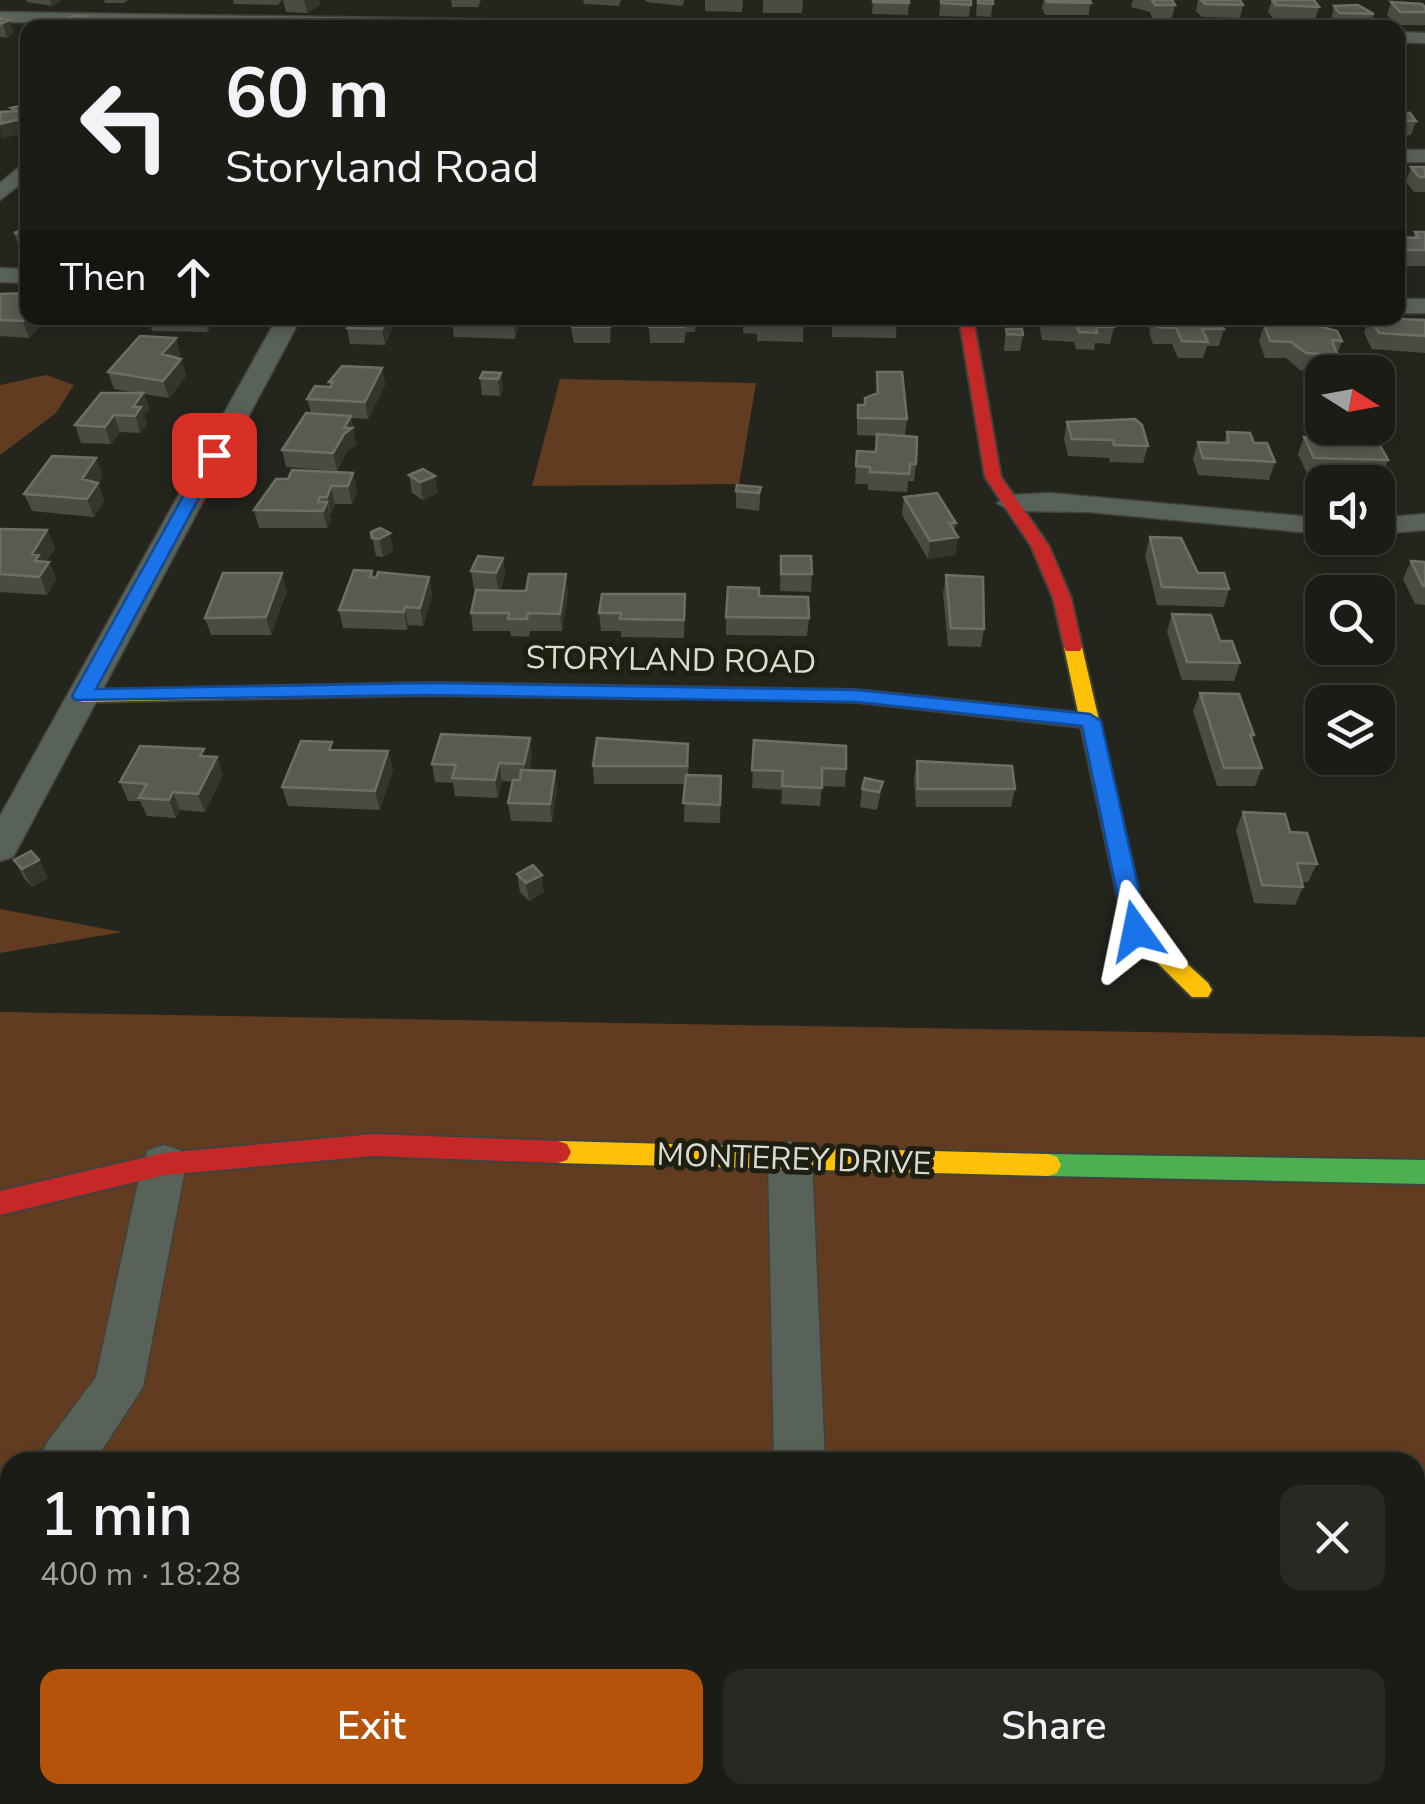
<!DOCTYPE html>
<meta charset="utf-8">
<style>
:root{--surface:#1b1c16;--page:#282923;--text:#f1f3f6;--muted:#a0a1a1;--line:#393a35;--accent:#b45309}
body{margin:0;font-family:"Nunito Sans",sans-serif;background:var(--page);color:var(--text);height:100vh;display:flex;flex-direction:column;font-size:38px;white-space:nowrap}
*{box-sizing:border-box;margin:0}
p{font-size:32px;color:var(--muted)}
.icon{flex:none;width:55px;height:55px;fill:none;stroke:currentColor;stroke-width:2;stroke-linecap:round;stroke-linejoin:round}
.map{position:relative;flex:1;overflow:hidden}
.details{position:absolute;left:0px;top:1452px;width:1425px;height:352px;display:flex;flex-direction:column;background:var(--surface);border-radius:30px 30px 0 0;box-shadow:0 5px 15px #0003,0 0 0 2px var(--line)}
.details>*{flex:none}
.top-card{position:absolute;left:20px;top:20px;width:1385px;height:305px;border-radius:20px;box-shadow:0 5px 15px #0003,0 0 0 2px var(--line);background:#1b1c16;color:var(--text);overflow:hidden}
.needle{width:65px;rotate:101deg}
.controls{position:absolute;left:1305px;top:355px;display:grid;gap:20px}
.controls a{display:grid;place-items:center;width:90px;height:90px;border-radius:20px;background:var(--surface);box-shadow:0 5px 15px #0003,0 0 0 2px var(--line);font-size:50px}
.pin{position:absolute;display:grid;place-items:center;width:85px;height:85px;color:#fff;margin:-42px;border-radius:20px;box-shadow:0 5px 15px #0006}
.me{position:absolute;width:110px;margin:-55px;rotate:348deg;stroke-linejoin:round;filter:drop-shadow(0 0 8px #0008)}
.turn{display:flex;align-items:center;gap:35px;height:210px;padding:0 40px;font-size:45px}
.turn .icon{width:130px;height:130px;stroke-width:2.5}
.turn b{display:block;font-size:70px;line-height:85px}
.then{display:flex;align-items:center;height:95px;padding:0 40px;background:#0003;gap:20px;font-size:38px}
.round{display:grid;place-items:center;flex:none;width:105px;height:105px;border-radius:20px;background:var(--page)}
.head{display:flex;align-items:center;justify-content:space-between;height:170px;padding:0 40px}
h1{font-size:60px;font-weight:600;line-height:75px}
.primary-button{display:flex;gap:20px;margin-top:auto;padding:20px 40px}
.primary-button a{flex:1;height:115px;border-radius:20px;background:var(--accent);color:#fff;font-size:40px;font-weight:600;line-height:115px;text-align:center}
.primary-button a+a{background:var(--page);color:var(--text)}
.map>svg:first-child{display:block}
.green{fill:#613c20;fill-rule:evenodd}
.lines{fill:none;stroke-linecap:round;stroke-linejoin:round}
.lane-casing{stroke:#40423c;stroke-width:4}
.street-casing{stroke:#40423c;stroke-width:3}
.fast-casing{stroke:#40423c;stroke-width:4}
.slow-casing{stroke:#40423c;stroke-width:4}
.jam-casing{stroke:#40423c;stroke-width:4}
.lane{fill:#596258;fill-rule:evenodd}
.street{fill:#596258;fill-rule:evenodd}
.fast{fill:#4caf50;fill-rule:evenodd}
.slow{fill:#ffc107;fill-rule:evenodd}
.jam{fill:#c62828;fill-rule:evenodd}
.wall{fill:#4b4a43}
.shaded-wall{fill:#35352e}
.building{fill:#5a5a52;stroke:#6e6e66;stroke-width:2.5}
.route{fill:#1a73e8;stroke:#114b97;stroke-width:2.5}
.labels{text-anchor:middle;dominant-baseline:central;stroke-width:10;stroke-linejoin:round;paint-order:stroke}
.street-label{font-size:32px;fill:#dadcd2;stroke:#1e1f10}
</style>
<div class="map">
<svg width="1425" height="1804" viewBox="0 0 1425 1804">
<rect width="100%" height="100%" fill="#24261e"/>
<path class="green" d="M46,375L74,385L56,413L0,455V385Z
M560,379L756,383L739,484L532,486Z
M0,909L122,932L0,953Z
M0,1012L1425,1037V1804H0ZM10,1462H1415V1795H10Z"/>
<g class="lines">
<g class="lane-casing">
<path id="lane" d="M943,1795H975L976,1804H944Z"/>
</g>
<g class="street-casing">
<path id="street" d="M0,12L723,23L731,28L0,22Z
M1398,32L1425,33V43L1398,42Z
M1398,150H1425V162H1398Z
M28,160V178L0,200V183Z
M0,268L28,269V283L0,282Z
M1398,299H1425V313H1398Z
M277,318H301L18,848L13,857L0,861V816Z
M1050,493L1322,518V534L1089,512L1011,511L997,503L1011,495Z
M1425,514V530L1378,534V518Z
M790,1141L805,1147L812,1160L825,1462H774L768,1160L775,1147Z
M164,1145L180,1150L186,1164L143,1387L94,1462H39L46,1444L96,1377L142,1164L148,1150Z
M10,1509V1569L0,1574V1514Z
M781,1795H841L842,1804H782Z"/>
</g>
<g class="fast-casing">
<path id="fast" d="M1048,1154L1425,1160V1184L1048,1176L1039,1173L1035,1165L1039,1157Z"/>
</g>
<g class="slow-casing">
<path id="slow" d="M1073,641L1082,647L1147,927L1208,983L1212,990L1208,997H1192L1125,931L1064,647Z
M428,683L678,687L688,693L678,699L428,695L82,702L72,696L82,690Z
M558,1141L1048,1154L1057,1157L1061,1165L1057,1173L1048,1176L558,1163L549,1160L545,1152L549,1144Z"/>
</g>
<g class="jam-casing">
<path id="jam" d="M959,318H973L1001,477L1049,546L1071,598L1082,647L1080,651H1066L1064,647L1053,598L1031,546L985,477Z
M678,687L857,690L1090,714L1100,721L1090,728L857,702L671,697L668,693L671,689Z
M374,1134L558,1141L567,1144L571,1152L567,1160L558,1163L374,1156L164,1175L0,1215V1191L164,1153Z"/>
</g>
<use href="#lane" class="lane"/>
<use href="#street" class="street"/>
<use href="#fast" class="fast"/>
<use href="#slow" class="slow"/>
<use href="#jam" class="jam"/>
</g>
<path class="wall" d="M26,0H62L52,6L27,2Z
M104,0H128L124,3H105Z
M233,0H282L278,5L234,4Z
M283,0H319L320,5L307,13L286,12Z
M451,0H481L478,7H452Z
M583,0H621L619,6L584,4Z
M645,0H684L683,6L646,2Z
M705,0H743L742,12L705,11Z
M763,0H803L802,13H763Z
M873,0H909L908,15L872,14Z
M941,0H971L969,17L939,16Z
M977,0H993L991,17L976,16Z
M1044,0H1090L1089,15H1045L1042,8Z
M1133,0H1172L1175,5L1172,18H1152L1150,12L1131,7Z
M1198,0H1240L1243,5L1240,18L1202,17L1196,11Z
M1272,0L1319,7L1315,20L1273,18L1268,12Z
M1391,2L1425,7V25H1395L1387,15Z
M1334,6L1374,14L1370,27L1335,26L1331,19Z
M0,18L14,33L7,38L0,37Z
M1398,112L1416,121L1411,135H1398Z
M1411,167H1425V192H1414L1406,182Z
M28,228V249H20L14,233Z
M1415,232H1425V266H1398V237L1413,238Z
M0,294L28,318H48L29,338L0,336Z
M148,318H213L215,323L208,332L152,331Z
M350,318H397L385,345L350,344L347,328Z
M453,318H521V322L515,339L454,337L452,321Z
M569,318H611L610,343H574Z
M651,318H697L695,332H686L684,343H650L649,327Z
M743,318H804L803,342L757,341V334L743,333Z
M832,318H897L896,338L832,337Z
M1042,318H1111L1114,327L1110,344L1095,343L1094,350L1076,349L1074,342L1042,340L1040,330Z
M1152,318H1218L1224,329L1219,346H1207L1203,358H1178L1172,344H1153L1149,331Z
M1291,318H1321L1323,321L1321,327L1342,341L1331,372L1300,370L1286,358H1265L1259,341L1264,324H1289Z
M1370,318L1425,320V353L1372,349L1364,333Z
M1006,329L1023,335L1020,351H1004Z
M176,338L180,355L178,358L181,359L186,376L169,398L144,394L149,409L144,416L147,424L140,433L120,432L111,444L81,443L75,425L138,393L114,389L108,372Z
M382,368L385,385L368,419L351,418L356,445L347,451L337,471L286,467L282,450L311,413L307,399L330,387L329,382Z
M877,372L907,419L905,436L916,464L914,481H908L907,492L868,490V484H855L857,451L875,452L877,436L857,435V422L858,405H864L865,398L876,394Z
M501,373L503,390L500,396L482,395L480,378Z
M1067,422L1148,446L1143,463L1110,462L1109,458L1068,456L1064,439Z
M1227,432L1275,462L1269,480L1198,475L1193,459L1198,442L1224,443Z
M1304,437L1388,460L1381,478L1308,476L1298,454Z
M353,473L357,491L352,504H335L330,515L331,520L327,528H259L254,510L288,479Z
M103,475L98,483L104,501L94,517L32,511L24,494Z
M409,475L438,493L423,500L412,493Z
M761,487L759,511L736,508V491Z
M904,497L956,523L954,532L958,537L955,555L928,559L902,515Z
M0,529L47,530L55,548L46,562H49L56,579L47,595L0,592Z
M371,532L390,533L393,551L383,557L376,556Z
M1150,537L1198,573L1229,589L1224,607L1157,605L1145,555Z
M781,556L812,574L811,592L780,591Z
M503,558L505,576L499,591L568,592L562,631H530L529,637L511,636L510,631H473L471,613L494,591L474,589L471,571Z
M1411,561L1425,562V605L1415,604L1403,579Z
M372,571L374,577H429L432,595L423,626L408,625L407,630L343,628L339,610Z
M946,575L984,629L981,647L948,646L943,593Z
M287,591L271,635H211L205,618Z
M685,594L684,638L621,637V631H601L599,613Z
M759,596L809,618L807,636L726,635V617Z
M1172,614L1220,641L1240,663L1234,681L1182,680L1167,632Z
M1200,693L1254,735L1252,740L1262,768L1255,786H1217L1193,711Z
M754,740L846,769L845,787L822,786L820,806L781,804L782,790L752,788Z
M334,750L388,751L393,769L380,810L288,806L282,787Z
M207,756L217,757L223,775L205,812L180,810L176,818L147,816L140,801H128L120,782Z
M532,756L529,771H555L557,789L552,822L511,821L508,803L512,782L502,781L498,798L455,796L453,783L435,782L432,764Z
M917,761L1015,789L1011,807H916L914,779Z
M689,762L688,775L721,776L720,823L684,822L685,784H594L593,766Z
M883,782L877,810L860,807L862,789Z
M1243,812L1290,832L1317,864L1308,882H1302L1303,887L1295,905L1254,903L1236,830Z
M14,860H39L48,878L32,887L24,878Z
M517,874L544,892L529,901L520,892Z"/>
<path class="shaded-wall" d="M50,0H62L52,6Z
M304,0H319L320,5L307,13Z
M87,16L91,28H73Z
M10,20L14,33L7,38L3,24Z
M28,117V132L1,139L0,124Z
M28,316L48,318L29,338L23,321Z
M204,318H213L215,323L208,332Z
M387,318H397L385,345L382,329Z
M515,318H521V322L515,339L514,323Z
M176,338L180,355L168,370L162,354Z
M181,359L186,376L169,398L163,381Z
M382,368L385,385L368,419L365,402Z
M501,373L503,390L500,396L498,379Z
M143,393L149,409L144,416L147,424L140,433L133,407Z
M114,415L120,432L111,444L105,427Z
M351,416L356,445L347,451L337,471L333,453Z
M96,458L103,475L89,496L82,479Z
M353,473L357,491L352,504L348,486Z
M435,476L438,493L423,500L420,482Z
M98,483L104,501L94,517L87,499Z
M331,486L335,504L331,515L327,497Z
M320,497L323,511L327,502L331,520L327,528L323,511L318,502Z
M47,530L55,548L44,565L49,562L56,579L47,595L32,554Z
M390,533L393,551L383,557L379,539Z
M958,537L955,555L928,559L930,541Z
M503,558L505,576L498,591L496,573Z
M282,573L287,591L271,635L266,617Z
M566,574L568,592L562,631L560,614Z
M429,577L432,595L423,626L420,608Z
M405,607L408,625L407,630L404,612Z
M530,738L532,756L526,782L524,764Z
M388,751L393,769L380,810L375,791Z
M217,757L223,775L205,812L198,794Z
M499,763L502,781L498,798L495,780Z
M555,771L557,789L552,822L550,804Z
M173,792L180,810L176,818L169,800Z
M39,860L48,878L32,887L22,869Z
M542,875L544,892L529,901L526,883Z"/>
<path class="building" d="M873,0H909V3L873,2Z
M941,0H971V5L941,3Z
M978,0H993V4L978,3Z
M1046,0H1090L1091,3L1047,2Z
M1152,0H1172L1175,5H1155Z
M1201,0H1240L1243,5L1205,4Z
M1272,0H1314L1319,7L1276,5Z
M1391,2L1422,4L1425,7V12H1400Z
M1358,5L1374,14L1339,13L1334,6Z
M73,16H87L73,28H58Z
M0,18L10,20L0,24Z
M233,21L278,22L273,28L228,27Z
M583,24H602L601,28H581Z
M28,104V117L0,124V112L17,111L11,108Z
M1398,112L1410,113L1416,121L1398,120Z
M1411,167H1425V177H1419Z
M28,228V233H14Z
M1415,232H1425V250H1398V237L1419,238Z
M28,293V316L23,321L0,320V294Z
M352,318H387L382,329L347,328Z
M453,318H515L514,323L452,321Z
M570,318H610V327H572Z
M651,318H686L684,327H649Z
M757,318H804V325L757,324Z
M833,318H897V321L833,320Z
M1044,318H1111L1114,327H1096L1097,333L1079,332L1077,326L1045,324Z
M1154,318H1218L1224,329H1202L1208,342L1182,341L1176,328L1157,327Z
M1298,318H1321L1323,321L1299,320Z
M1370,318L1425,320V336L1379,333Z
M1264,324H1311L1337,331L1342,341L1332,340L1337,355L1306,353L1291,342L1270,341Z
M1006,329H1022L1023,335L1007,334Z
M140,336L176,338L162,354L181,359L163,381L108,372Z
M342,366L382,368L365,402L307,399L315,386L331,387L333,382H329Z
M483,372L501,373L498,379L480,378Z
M877,372H902L907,419L858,418V405H865V398L878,393Z
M101,393H143L133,407H141L135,416L114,415L105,427L75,425Z
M306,413L351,416L344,428H352L344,434L333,453L282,450Z
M1135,419L1142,425L1148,446L1114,445L1113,440L1072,439L1067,422Z
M1227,432L1250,433L1254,443H1267L1275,462L1203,458L1198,442L1229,443Z
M877,434L917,437L916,464H910L909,474L870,472V467L856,466L857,451L876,452Z
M1304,437L1377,440L1388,460L1314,458Z
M52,456L96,458L82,479L98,483L87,499L24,494Z
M423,469L435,476L420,482L409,475Z
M292,470L353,473L348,486H331L327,497H320L318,502H327L323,511L254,510L276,479H288Z
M737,485L761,487L759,493L736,491Z
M937,493L956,523H949L958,537L930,541L904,497Z
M380,528L390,533L379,539L372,538L371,532Z
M0,529L47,530L32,554L39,555L35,561L49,562L39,577L0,574Z
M1150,537L1181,538L1198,573H1224L1229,589L1162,587Z
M478,556L503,558L496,573L471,571Z
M781,556H811L812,574H781Z
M1411,561L1425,562V586H1423Z
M354,570L372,571L370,577L376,578L378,572L429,577L420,608L405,607L404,612L339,610Z
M223,573H282L266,617L205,618Z
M529,574H566L560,614L528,613L527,619H508L509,613H471L476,590L526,591Z
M946,575L983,577L984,629L951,628Z
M728,587L759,588V596L808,597L809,618L726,617Z
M602,594H685L684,620L620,619L621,613H599Z
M1172,614L1211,615L1220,641H1232L1240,663L1187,662Z
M1200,693L1239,694L1254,735H1250L1262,768H1224Z
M441,734L530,738L524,764L499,763L495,780L452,778L456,765L432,764Z
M597,738L688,744L687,766H593Z
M754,740L846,746V769L822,768V788L782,786L783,771L752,770Z
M301,741L332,742L329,750L388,751L375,791L282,787Z
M140,746L204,749L200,756L217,757L198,794L173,792L169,800L139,798L147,784L120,782Z
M917,761L1012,766L1015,789H918Z
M521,770L555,771L550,804L508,803L513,780H520Z
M686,775L721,776L720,805L683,803Z
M865,778L883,782L879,792L862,789Z
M1243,812L1285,814L1290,832L1307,833L1317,864L1297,863L1303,887L1262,885Z
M31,851L39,860L22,869L14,860Z
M533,865L542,875L526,883L517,874Z
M488,1795H594V1804H487Z"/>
<path class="route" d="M214,450L222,455L96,689L428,683L857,690L1090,714L1101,721L1148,931L1136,940L1125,931L1082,726L857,702L428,695L75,700L72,696L206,455Z"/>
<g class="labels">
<g class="street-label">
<text transform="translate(671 660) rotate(1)">STORYLAND ROAD</text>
<text transform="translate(794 1159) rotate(2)">MONTEREY DRIVE</text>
</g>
</g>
</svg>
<div class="controls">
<a><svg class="needle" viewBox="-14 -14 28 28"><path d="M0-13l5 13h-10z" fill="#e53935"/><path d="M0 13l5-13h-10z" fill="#a0a1a1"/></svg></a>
<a><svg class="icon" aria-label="sound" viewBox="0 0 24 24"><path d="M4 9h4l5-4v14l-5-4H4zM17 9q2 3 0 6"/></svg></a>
<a><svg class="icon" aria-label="search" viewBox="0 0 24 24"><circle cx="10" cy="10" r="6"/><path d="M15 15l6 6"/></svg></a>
<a><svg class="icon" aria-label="layers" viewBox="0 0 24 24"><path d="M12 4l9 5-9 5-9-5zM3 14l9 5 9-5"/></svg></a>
</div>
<div class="pin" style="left:214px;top:455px;background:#d93025"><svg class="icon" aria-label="arrive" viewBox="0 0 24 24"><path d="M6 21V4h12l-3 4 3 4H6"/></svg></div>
<svg class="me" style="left:1136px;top:931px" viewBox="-20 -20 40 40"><path d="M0-17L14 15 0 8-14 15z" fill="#1a73e8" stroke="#fff" stroke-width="4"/></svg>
<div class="top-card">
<div class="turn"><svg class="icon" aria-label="left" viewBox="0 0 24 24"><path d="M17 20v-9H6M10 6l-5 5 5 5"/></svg><div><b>60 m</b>Storyland Road</div></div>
<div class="then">Then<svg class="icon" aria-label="ahead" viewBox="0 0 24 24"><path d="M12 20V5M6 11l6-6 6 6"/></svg></div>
</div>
<section class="details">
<div class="head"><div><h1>1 min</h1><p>400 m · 18:28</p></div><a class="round"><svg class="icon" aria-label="close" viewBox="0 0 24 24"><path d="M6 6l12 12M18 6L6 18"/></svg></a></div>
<div class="primary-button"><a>Exit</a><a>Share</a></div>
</section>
</div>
